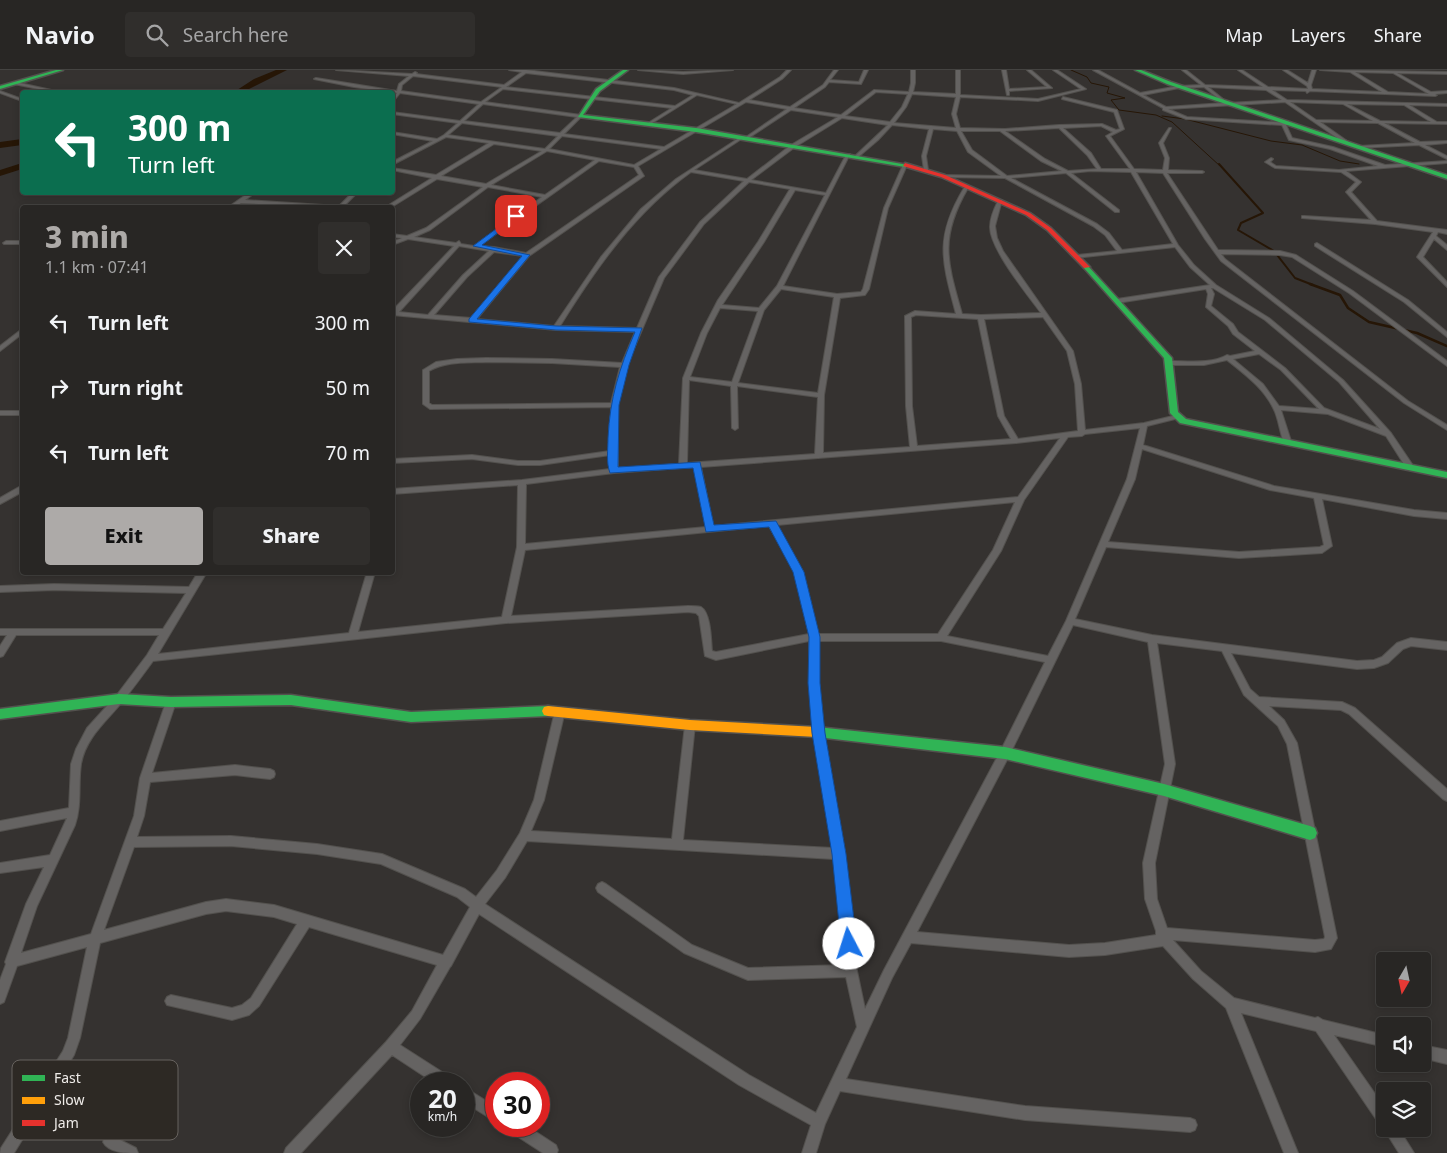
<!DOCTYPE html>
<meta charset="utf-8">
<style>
:root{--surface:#282624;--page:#302e2c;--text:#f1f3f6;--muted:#a5a5a6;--line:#444341;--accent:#adaaa8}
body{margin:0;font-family:"Noto Sans",sans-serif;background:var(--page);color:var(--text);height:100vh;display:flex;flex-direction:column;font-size:19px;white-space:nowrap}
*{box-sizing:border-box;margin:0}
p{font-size:16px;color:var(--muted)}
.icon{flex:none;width:28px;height:28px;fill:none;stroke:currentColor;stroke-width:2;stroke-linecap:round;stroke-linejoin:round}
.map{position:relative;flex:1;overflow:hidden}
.side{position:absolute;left:20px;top:135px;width:375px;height:370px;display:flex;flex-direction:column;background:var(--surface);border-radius:5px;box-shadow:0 2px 8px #0003,0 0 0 1px var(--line)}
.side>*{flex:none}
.top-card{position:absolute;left:20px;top:20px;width:375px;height:105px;border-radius:5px;box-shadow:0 2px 8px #0003,0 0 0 1px var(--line);background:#0b6e4f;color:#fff;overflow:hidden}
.needle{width:32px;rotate:189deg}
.tools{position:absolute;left:1376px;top:882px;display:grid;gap:10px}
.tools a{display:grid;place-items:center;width:55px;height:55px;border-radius:5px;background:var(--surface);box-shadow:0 2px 8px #0003,0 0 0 1px var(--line);font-size:25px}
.speed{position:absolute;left:410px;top:1002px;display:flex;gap:10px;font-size:25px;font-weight:700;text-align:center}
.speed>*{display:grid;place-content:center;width:65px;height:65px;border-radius:50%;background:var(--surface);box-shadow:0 2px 8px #0003,0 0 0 1px var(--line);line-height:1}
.speed small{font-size:12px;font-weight:400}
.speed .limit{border:8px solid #d22;background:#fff;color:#111}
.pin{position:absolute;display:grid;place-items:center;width:42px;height:42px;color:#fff;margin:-21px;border-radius:10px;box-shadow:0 2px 8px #0006}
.me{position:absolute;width:55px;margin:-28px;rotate:355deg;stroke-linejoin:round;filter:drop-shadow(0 0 4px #0008)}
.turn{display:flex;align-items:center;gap:18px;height:105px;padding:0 25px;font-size:22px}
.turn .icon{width:65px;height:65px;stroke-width:2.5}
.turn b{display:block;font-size:35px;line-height:42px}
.round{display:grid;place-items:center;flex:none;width:52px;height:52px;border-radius:5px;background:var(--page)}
.head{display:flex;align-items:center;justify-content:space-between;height:85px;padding:0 25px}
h1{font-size:30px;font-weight:800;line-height:38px;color:var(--accent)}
.action{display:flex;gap:10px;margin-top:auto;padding:10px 25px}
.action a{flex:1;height:58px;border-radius:5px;background:var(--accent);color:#111;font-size:20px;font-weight:800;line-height:58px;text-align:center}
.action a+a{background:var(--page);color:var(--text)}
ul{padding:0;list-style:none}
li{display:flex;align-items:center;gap:15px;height:65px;padding:0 25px}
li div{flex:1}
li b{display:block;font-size:19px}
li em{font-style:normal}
header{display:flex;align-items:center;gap:30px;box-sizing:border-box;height:70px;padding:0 25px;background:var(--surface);border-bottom:1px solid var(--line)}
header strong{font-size:24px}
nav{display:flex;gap:28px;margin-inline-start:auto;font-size:18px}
.search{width:350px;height:45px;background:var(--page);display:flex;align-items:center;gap:12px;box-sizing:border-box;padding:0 18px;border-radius:5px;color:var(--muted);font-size:19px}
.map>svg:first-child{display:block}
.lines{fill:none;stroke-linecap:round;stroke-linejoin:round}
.stream-far2{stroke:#261606;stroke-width:1}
.stream-far1{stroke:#261606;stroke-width:2}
.stream{stroke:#261606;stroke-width:2.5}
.river{fill:#261606;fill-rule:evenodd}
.street-casing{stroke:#53514e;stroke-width:2}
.fast-casing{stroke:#53514e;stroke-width:3}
.slow-casing{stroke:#53514e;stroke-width:3}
.jam-casing{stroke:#53514e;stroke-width:3}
.street{fill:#656362;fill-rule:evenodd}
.fast{fill:#30b455;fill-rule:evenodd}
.slow{fill:#ff9f0a;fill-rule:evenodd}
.jam{fill:#e5322d;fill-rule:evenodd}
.route{fill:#1a73e8;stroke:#114b97}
.key{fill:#2d2924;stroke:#67635f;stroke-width:1}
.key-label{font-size:14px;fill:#eeebe8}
</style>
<header>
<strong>Navio</strong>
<div class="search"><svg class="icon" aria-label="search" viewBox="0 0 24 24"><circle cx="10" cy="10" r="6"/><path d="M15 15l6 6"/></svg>Search here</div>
<nav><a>Map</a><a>Layers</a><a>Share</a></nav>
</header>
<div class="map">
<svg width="1447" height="1083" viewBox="0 0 1447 1083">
<rect width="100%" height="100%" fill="#353230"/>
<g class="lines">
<path class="stream-far2" d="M1071,0L1087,7L1091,13L1109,17L1107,23L1125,28L1111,30L1119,40L1156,45L1172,52L1220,96
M1162,46L1185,49L1271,71L1302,75L1340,91L1359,94"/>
<path class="stream-far1" d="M1219,94L1263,143L1241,153L1238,160L1274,181L1295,208L1313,215"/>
<path class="stream" d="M1310,214L1340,225L1348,238L1369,252L1417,263L1447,276"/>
<path class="river" d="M276,0H287L243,22H234L254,9Z
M22,69V75L0,78V72Z
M22,93V99L0,106V100Z"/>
<g class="street-casing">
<path id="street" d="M336,0L412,4L415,2L417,3L416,4L504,15L522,2L509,0H526L674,18L739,33L780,7L787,0H791L782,9L749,30L790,37L823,15L834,0H838L830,10L859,12L864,0H868L861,14L829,12L825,17L794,38L841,45L874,20L909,22L911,13V0H915V13L913,22L956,24V0H960V25L1038,29L1081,19L1053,0H1057L1086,19L1038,31L960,27L956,44L960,58L1005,59L1059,55L1102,54L1116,60L1120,59L1114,42L1062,29L1063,27L1117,40L1124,59L1110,66L1134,99L1163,100L1165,88L1159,73L1169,58H1171L1163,73L1169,88L1168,100L1202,101L1204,102L1202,103H1167L1218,180L1280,181L1296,185L1353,221L1447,291V296L1349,223L1292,187L1280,185L1221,184L1225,189L1408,331L1447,355V360L1404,333L1221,191L1205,169L1163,103L1136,102L1178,175L1194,195L1216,215L1269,248L1343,310L1391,363L1414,397L1410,399H1407L1386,366L1328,344L1281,340L1291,371L1287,373H1284C1280,363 1279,352 1275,342C1266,320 1246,305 1227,290L1204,295H1170L1167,293L1170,291C1188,291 1212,294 1227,285L1230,286L1255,281L1233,264L1228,256L1206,237L1208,224L1206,219L1117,233L1114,231L1117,229L1210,215L1190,197L1175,177L1075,188L1074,187L1077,185L1117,181L1105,165L1093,156L1005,108L941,107V105H943L1001,106L968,82L957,61L933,59L926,86L928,100L926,101L924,100L922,86L929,59L892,55L878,70L857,88L855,86L888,55L842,48L795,77L751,110L826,123L846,85L850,84L783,216L837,224L861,222L863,219L884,138L903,95L905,94L907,95L888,138L869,219L865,225L840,228L824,325L823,383L910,377L906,336L905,246L915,241L956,244C942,191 934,168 964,118L966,117L968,118C939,168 947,191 962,244L981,245L1041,243C1027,224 990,179 990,157C990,148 994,139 998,131L1002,130L995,156L997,168L1003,181L1073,281L1081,314L1085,360L1144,353L1177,345L1179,346V348L1147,356L1143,375L1274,416L1414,440L1447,443V449L1414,446L1322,429L1332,476L1322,483L1239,488L1106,477L1075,549L1152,565L1357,591L1374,590L1382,587L1397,573L1411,568L1447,572V580L1411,576L1403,579L1388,593L1374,598L1357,599L1231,583L1250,619L1259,627L1342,632L1355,638L1447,719V731L1443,729L1349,644L1341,640L1269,636L1284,650L1297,673L1337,868L1331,879L1315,882L1173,870L1201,901L1234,928L1315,948L1318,947L1323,950L1385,965V977L1334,965L1385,1038V1057L1380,1055L1316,961L1241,943L1298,1083H1284L1226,938L1193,909L1163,876L1105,885L1069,887L911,873L892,908L846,1009L1025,1036L1190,1048L1195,1050L1197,1055L1195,1060L1190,1062L1025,1050L840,1021L825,1054L816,1083H802L811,1055L739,1015L479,844L451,896L450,897L420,949L400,975L453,1009L455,1014H436L392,985L301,1083H284L286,1078L386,972L412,941L437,895L309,857L259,936L249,945L232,950L167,935L165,931L167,927L171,925L232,938L242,935L251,928L297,854L274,847L226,841L206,844L100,873L80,968L74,985L14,1083H0L1,1078L63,981L68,968L87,877L17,896L4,932L0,934V910L6,894L5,892L26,834L44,797L0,803V793L50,785L67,748L0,761V751L69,738L71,694L76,679L87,658L116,626L147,585L159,565H16L3,586L0,587V576L7,565H0V559H163L186,523L54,520L0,522V516L54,514L189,517L198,502H207L158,584L349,563L367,502H375L358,562L502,547L517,477L518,415L392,424V419L522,410L610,399V385L540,395H518L472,389L392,393V389L472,385L518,391H540L610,381L611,337L430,339L423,334V300L436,292L457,289L486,288L552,289L622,293L635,262L556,260L392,245V241L454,176L408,169L392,175V172L402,168L392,167V164L407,166L426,158L483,117L437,109L390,138H384L432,108L392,100V98L436,105L489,73L446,67L392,95V92L433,71L392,64V62L437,69L444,65L458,53L392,44V42L460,51L479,34L400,23L392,33V29L397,23L354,17L314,9L316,8L397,21L399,14L409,6ZM526,3L674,20L693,25L675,36L506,17ZM413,6L502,17L481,32L401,21L402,15ZM503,19L672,38L648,53L649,55L697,25L737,34L664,77L564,64L581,47V45L485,32ZM876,22L908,24L902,37L890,52L845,46ZM912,24L956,27L952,44L956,58L894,53L906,37ZM746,32L787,39L746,67L747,69L791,40L838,47L791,75L747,109L694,100L743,68L742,66L676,109L641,139L601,187L554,256L477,249L529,186L644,106L638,96ZM483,34L577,47L560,63L464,51ZM462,53L558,66L545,79L448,65ZM1101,56L1113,62L1106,66L1130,99H1101L1091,83L1063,58ZM1059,58L1087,85L1097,99L1068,101L1045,89L1005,61ZM961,61H1000L1041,91L1062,101L1007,106L972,80ZM562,66L661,79L634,95L549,79ZM494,74L542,81L486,114L441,106ZM547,81L595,90L545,125L491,115ZM599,91L634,97L639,105L526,183L494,177L479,176ZM1090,101L1131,102L1173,174L1122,180L1109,163L1097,154L1011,108L1066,103L1115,142H1119V140L1071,103ZM691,102L744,111L700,152L659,207L637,258L560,256C596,198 635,142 691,102ZM749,112L790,119L758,172L718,230L701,263L683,308L679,394L618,398L617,335L627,295L664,208L704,154ZM488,117L542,127L474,176L461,174L459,171L456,173L414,167L430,160ZM795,120L825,125L777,216L759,238L722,235L764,172ZM459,176L489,181L463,205L428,245L399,242ZM494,182L523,186L471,248L434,245L467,207ZM1211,218H1213L1265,250L1339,312L1380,359L1324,338L1285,298L1238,262L1233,254L1211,236L1214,224ZM781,219L834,227L818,323L738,313L764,240ZM720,238L758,241L732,312L690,307L707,263ZM916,245L978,249L998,346L1011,369L917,376L912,336L911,247ZM1043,247L1067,281L1075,314L1078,361L1018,369L1004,346L984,249ZM1259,284L1281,300L1319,339L1279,336L1263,314L1233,289ZM486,292L552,293L620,297L611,333L432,335L429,333V301C446,291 467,293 486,292ZM689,310L731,316L732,358L735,360L738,358L737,316L818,327L815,384L687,393ZM1140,358L1127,409L1066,551L1048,586L947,566L1001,481L1024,430L1068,367L1082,366L1085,364ZM1060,368L1018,427L713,456L701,397L1016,373ZM1142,379L1270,420L1314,428L1324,475L1320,477L1239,482L1108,472L1135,409ZM694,397L706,457L525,474L526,414L614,403ZM1015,432L993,480L938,564H818L803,502L777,455ZM769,456L795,502L809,564L716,582L712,581C711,570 711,543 701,537C697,536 692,536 688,536L511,546L525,480ZM688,542L696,543L699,546L705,586L716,590L809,571V613L814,663L833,778L683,770L695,655L693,652L690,651L687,652L685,655L672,769L531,761L544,730L565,641L563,638L560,637L557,638L555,641L534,730L520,763L497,800L476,827L465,819L382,784L317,774L231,766L137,767L144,746L150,712L235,705L270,709L274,707L275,704L274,701L270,699L235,695L152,703L176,632L174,629L171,628L168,629L166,632L140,708L134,746L91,864L21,883L37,836L75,755C82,735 78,715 81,694C86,667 107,651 123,631C133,618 143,605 153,591L506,553ZM1073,555L1148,572L1165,694L1143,793L1145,829L1156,861V865L1105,873L1069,875L917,862L1009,686ZM819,571H941L1045,592L1001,680L884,900L865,939L857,901L845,784L824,663L819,613ZM1157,573L1222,581L1244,625L1278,656L1287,674L1325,867L1324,869L1315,870L1167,858L1157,829L1155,793L1175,694ZM527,771L834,789L844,895L748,898L692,875L606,814L602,812L598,814L596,818L598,822L684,883L748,910L846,907L857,957L816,1043L749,1005L485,834L505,808ZM231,776L317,784L381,794L457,827L470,837L443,885L274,835L226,829L206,832L104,860L134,777Z
M638,0L683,2L733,0L683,4Z
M1002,0H1006L1009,19L1047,17L1027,0H1031L1052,18L1009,21V25H1007Z
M1093,0H1098L1140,23L1179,16L1201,15L1182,0H1186L1205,15L1263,17L1238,0H1242L1268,17L1308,19L1307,16L1283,0H1287L1308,13L1312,0H1316L1311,15L1312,19L1382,22L1350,2L1320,0L1447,2V4L1397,3L1431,22L1447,21V23L1435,24L1437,25L1435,26L1310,21L1307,23L1306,21L1272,20L1287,30L1447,34V36L1409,35L1437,52H1447V54L1384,53L1420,72L1447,71V73L1425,75L1447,86V89L1419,75L1357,78L1359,76L1415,73L1378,53L1320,52L1350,73L1346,74L1285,32L1168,39L1187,47L1290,53V55H1286L1292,68L1333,77L1385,95L1447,91V93L1346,101L1361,112L1351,122L1377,151L1447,160V164L1438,162L1436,166L1447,175V180L1434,169L1423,187L1447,212V217L1417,187L1433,162L1375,154L1302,148V146H1304L1371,150L1346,122L1356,112L1341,102L1275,98L1265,92L1271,88L1273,89L1270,92L1276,96L1339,100L1378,96L1330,79L1289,70L1282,55L1186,49L1163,40V38ZM1355,2L1393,3L1429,24L1388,22ZM1204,17L1224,33L1166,37L1143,25L1179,18ZM1208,17L1266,20L1282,30L1228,33ZM1290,32L1343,34L1373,51L1316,50ZM1347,34L1404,35L1431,52L1380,51Z
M15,12L56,21L58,22H53L14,14Z
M0,21L22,29V31L0,23Z
M250,122H256L245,130L339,136L353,122H358L342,138L241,133L233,138H227Z
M6,171H22V174H4L3,173Z
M1317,173L1408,230L1447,262V267L1404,232L1315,176V174Z
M22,259V264L0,281V276Z
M0,341H22V345H0Z
M19,417H22V422L0,434V428Z
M1422,975L1447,980V994L1422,988Z
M464,1017L496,1037V1052L464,1032Z
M507,1056H527L556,1075L558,1080L557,1083H543L509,1061Z
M1385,1057V1059H1399L1414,1083H1399L1384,1059Z
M110,1065L136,1078L138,1083C126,1083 109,1083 103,1072L105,1067Z"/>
</g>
<g class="fast-casing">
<path id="fast" d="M56,0H63L0,19V16Z
M623,0H628L600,21L583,45L696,58L908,95L905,97L696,62L578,47L596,19Z
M1135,0H1141L1171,12L1447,105V109L1167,14Z
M1084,196H1088L1172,288L1178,342L1186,349L1447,402V408L1180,353L1170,343L1164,288L1084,198Z
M119,624L171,627L291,625L411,642L548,636L552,637L554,641L552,645L548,646L411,652L291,635L171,637L119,634L0,649V639Z
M817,657L1005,677L1164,714L1310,756L1315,758L1317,763L1315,768L1310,770L1164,726L1005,689L817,667L812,666L811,662L812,658Z"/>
</g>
<g class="slow-casing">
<path id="slow" d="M548,636L690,650L817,657L822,658L823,662L822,666L817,667L690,660L548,646L544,645L542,641L544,637Z"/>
</g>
<g class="jam-casing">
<path id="jam" d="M905,93L945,105L1030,143L1051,158L1090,197L1084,198L1047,160L1026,145L941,107L903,96Z"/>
</g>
<use href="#street" class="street"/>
<use href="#fast" class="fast"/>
<use href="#slow" class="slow"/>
<use href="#jam" class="jam"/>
</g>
<path class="route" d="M516,144L519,147L482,175L530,185L477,249L556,256L642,258L629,295L619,335L618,397L700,392L714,455L776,451L804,502L820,567V613L825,663L846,784L857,874L854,880L849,882L844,880L841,874L832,784L812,663L808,613L809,567L793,502L769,457L706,462L693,398L610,403C606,393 608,379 608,368C610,328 619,299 635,262L556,260L469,252V249L522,186L473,176Z"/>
<rect x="12" y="990" width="166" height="80" rx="8" class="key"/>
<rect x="22" y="1005" width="23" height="6" fill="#30b455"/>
<rect x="22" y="1027" width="23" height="7" fill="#ff9f0a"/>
<rect x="22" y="1050" width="23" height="6" fill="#e5322d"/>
<g class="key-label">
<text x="54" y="1013">Fast</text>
<text x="54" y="1035">Slow</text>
<text x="54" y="1058">Jam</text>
</g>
</svg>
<div class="tools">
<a><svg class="needle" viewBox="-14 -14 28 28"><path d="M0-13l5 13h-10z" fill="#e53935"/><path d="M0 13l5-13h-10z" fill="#a5a5a6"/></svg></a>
<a><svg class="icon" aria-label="sound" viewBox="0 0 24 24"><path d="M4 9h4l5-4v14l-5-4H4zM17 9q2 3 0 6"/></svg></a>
<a><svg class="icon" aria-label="layers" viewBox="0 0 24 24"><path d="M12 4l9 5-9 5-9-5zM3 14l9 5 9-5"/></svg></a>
</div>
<div class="speed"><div>20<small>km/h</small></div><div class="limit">30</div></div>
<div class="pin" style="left:516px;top:146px;background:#d93025"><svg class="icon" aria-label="arrive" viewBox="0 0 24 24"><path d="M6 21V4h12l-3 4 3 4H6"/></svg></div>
<svg class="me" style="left:849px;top:874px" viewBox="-20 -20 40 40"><circle r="19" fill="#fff"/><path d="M0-13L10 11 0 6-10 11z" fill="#1a73e8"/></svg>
<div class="top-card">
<div class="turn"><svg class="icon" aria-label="left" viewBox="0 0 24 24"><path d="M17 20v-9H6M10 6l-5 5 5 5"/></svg><div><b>300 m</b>Turn left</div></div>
</div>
<section class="side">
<div class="head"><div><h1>3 min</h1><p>1.1 km · 07:41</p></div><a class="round"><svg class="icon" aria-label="close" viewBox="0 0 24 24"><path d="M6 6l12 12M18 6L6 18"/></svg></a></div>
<ul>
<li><svg class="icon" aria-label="left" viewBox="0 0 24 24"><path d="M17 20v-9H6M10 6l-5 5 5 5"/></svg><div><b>Turn left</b></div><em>300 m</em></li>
<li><svg class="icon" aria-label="right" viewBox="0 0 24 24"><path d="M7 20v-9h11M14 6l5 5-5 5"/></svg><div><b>Turn right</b></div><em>50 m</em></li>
<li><svg class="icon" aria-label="left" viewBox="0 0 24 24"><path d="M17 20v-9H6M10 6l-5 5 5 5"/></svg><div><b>Turn left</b></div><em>70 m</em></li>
</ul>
<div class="action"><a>Exit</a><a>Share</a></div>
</section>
</div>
